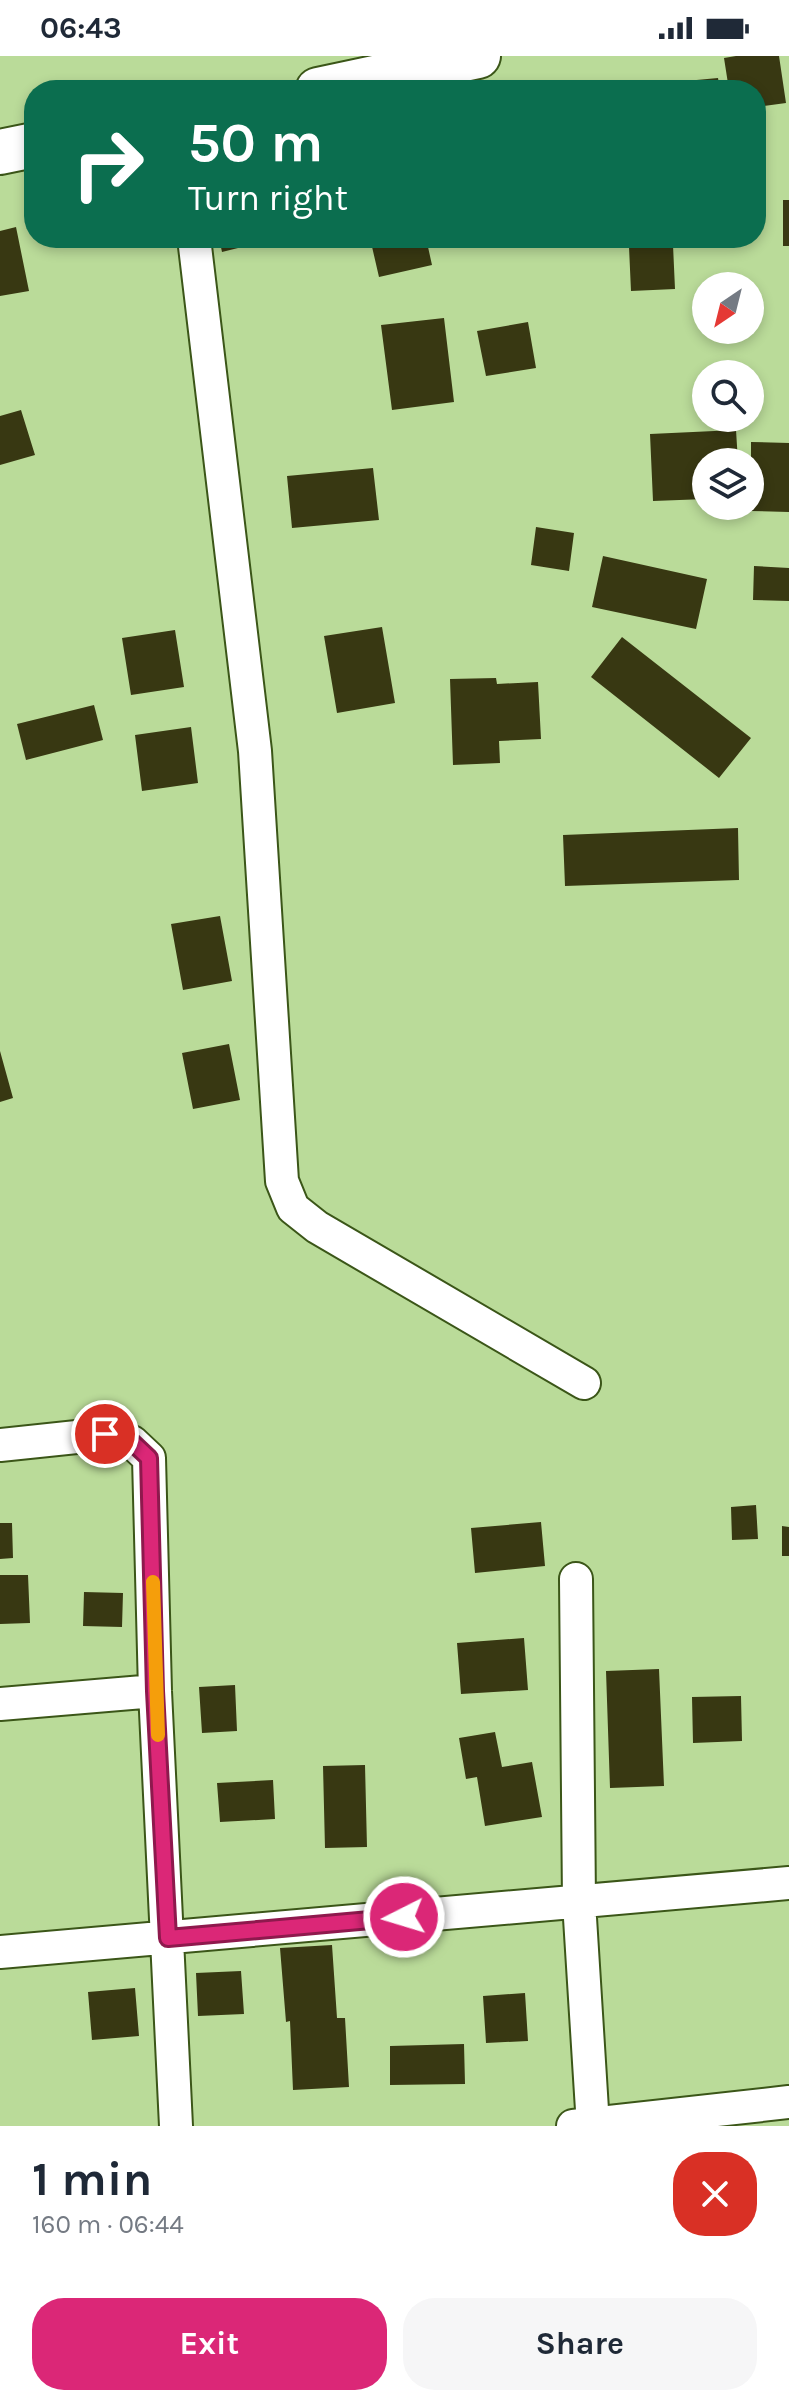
<!DOCTYPE html>
<meta charset="utf-8">
<style>
:root{--surface:#fff;--page:#f6f6f7;--text:#1f2937;--muted:#747a83;--accent:#db2777}
body{margin:0;font-family:Karla,sans-serif;background:var(--page);color:var(--text);height:100vh;display:flex;flex-direction:column;font-size:30px;white-space:nowrap}
*{box-sizing:border-box;margin:0}
p{font-size:26px;color:var(--muted)}
.icon{flex:none;width:44px;height:44px;fill:none;stroke:currentColor;stroke-width:2;stroke-linecap:round;stroke-linejoin:round}
.map{position:relative;height:2070px;overflow:hidden}
.sheet{display:flex;flex-direction:column;background:var(--surface);flex:1}
.sheet>*{flex:none}
.guide{position:absolute;left:24px;top:24px;width:742px;height:168px;border-radius:32px;box-shadow:0 4px 12px #0003;background:#0b6e4f;color:#fff;overflow:hidden}
.needle{width:52px;rotate:215deg}
.controls{position:absolute;left:692px;top:216px;display:grid;gap:16px}
.controls a{display:grid;place-items:center;width:72px;height:72px;border-radius:50%;background:var(--surface);box-shadow:0 4px 12px #0003;font-size:40px}
.pin{position:absolute;display:grid;place-items:center;width:68px;height:68px;color:#fff;margin:-34px;border:4px solid #fff;border-radius:50%;box-shadow:0 2px 8px #0007}
.me{position:absolute;width:88px;margin:-44px;rotate:265deg;stroke-linejoin:round;filter:drop-shadow(0 0 6px #0008)}
.turn{display:flex;align-items:center;gap:28px;height:168px;padding:0 32px;font-size:36px}
.turn .icon{width:104px;height:104px;stroke-width:2.5}
.turn b{display:block;font-size:56px;line-height:68px}
.round{display:grid;place-items:center;flex:none;width:84px;height:84px;border-radius:32px;background:var(--page)}
.summary{display:flex;align-items:center;justify-content:space-between;height:136px;padding:0 32px}
h1{font-size:48px;font-weight:700;line-height:60px}
.button{display:flex;gap:16px;margin-top:auto;padding:16px 32px}
.button a{flex:1;height:92px;border-radius:32px;background:var(--accent);color:#fff;font-size:32px;font-weight:700;line-height:92px;text-align:center}
.button a+a{background:var(--page);color:var(--text)}
.status{display:flex;justify-content:space-between;align-items:center;height:56px;padding:0 40px;background:var(--surface);direction:ltr}
.status svg{height:22px;fill:currentColor}
.map>svg:first-child{display:block}
.building{fill:#383812}
.lines{fill:none;stroke-linecap:round;stroke-linejoin:round}
.minor-casing{stroke:#3b5618;stroke-width:36}
.trunk-casing{stroke:#3b5618;stroke-width:48}
.minor{stroke:#fff;stroke-width:32}
.trunk{stroke:#fff;stroke-width:44}
.route-casing{stroke:#8e194d;stroke-width:20}
.route{stroke:#db2777;stroke-width:14}
.slow{stroke:#f59e0b;stroke-width:14}
</style>
<div class="status"><b>06:43</b><svg viewBox="0 0 49 12"><path d="M0 12V9h3v3zM5 12V6h3v6zM10 12V3h3v9zM15 12V0h3v12zM26 1h20v11H26zM47 4h2v5h-2z"/></svg></div>
<div class="map">
<svg width="789" height="2070" viewBox="0 0 789 2070">
<rect width="100%" height="100%" fill="#badb99"/>
<path class="building" d="M736,0H779L786,47L756,51V34H729L724,2Z
M718,22L720,34H676L675,26Z
M783,144H789V190H783Z
M16,171L29,235L0,240V175Z
M219,182H265L266,185L222,196Z
M370,182H426L432,209L379,221Z
M673,189L675,233L631,235L629,191Z
M444,262L454,346L392,354L381,269Z
M528,266L536,312L486,320L477,275Z
M21,354L35,399L0,409V360Z
M736,374L738,406H706V443L653,445L650,378Z
M751,386L789,387V456L751,455Z
M373,412L379,464L292,472L287,420Z
M536,471L574,477L569,515L531,509Z
M603,500L707,523L696,573L592,551Z
M754,510L789,512V545L753,544Z
M382,571L395,647L337,657L324,580Z
M175,574L184,631L131,639L122,582Z
M622,581L751,682L719,722L591,621Z
M496,622L497,628L538,626L541,683L499,685L500,707L453,709L450,623Z
M94,649L103,684L26,704L17,668Z
M191,671L198,727L142,735L135,679Z
M738,772L739,824L565,830L563,779Z
M220,860L232,925L183,934L171,868Z
M229,988L240,1044L193,1053L182,997Z
M0,995L13,1042L0,1046Z
M756,1449L758,1483L732,1484L731,1451Z
M541,1466L545,1510L475,1517L471,1472Z
M0,1467H12L13,1502L0,1503Z
M782,1470L789,1471V1500H782Z
M0,1519H28L30,1567L0,1568Z
M84,1536L123,1537L122,1571L83,1570Z
M524,1582L528,1634L461,1638L457,1587Z
M659,1613L664,1730L610,1732L606,1615Z
M235,1629L237,1675L202,1677L199,1631Z
M741,1640L742,1685L693,1687L692,1641Z
M495,1676L502,1711L532,1706L542,1761L485,1770L477,1721L466,1723L459,1682Z
M365,1709L367,1791L325,1792L323,1710Z
M273,1724L275,1763L220,1766L217,1727Z
M332,1889L337,1962H345L349,2031L293,2034L290,1965L286,1966L280,1892Z
M241,1915L244,1958L198,1960L196,1917Z
M135,1932L139,1980L92,1984L88,1936Z
M525,1937L528,1985L486,1987L483,1940Z
M464,1988L465,2028L390,2029V1990Z"/>
<g class="lines">
<g class="minor-casing">
<path id="minor" d="M194,182L255,695L282,1125L293,1152L317,1171L584,1327
M0,1389L105,1378L132,1386L149,1402L155,1635L176,2070
M576,1523L579,1846L593,2070
M0,1648L155,1635
M0,1896L789,1827
M573,2070L789,2046"/>
</g>
<g class="trunk-casing">
<path id="trunk" d="M318,34L478,0
M0,96L34,89"/>
</g>
<use href="#minor" class="minor"/>
<use href="#trunk" class="trunk"/>
</g>
<g class="lines">
<g class="route-casing">
<path id="route" d="M105,1378L132,1386L149,1402L155,1635L168,1882L404,1861"/>
</g>
<use href="#route" class="route"/>
<path class="slow" d="M153,1526L158,1679"/>
</g>
</svg>
<div class="controls">
<a><svg class="needle" viewBox="-14 -14 28 28"><path d="M0-13l5 13h-10z" fill="#e53935"/><path d="M0 13l5-13h-10z" fill="#747a83"/></svg></a>
<a><svg class="icon" aria-label="search" viewBox="0 0 24 24"><circle cx="10" cy="10" r="6"/><path d="M15 15l6 6"/></svg></a>
<a><svg class="icon" aria-label="layers" viewBox="0 0 24 24"><path d="M12 4l9 5-9 5-9-5zM3 14l9 5 9-5"/></svg></a>
</div>
<div class="pin" style="left:105px;top:1378px;background:#d93025"><svg class="icon" aria-label="arrive" viewBox="0 0 24 24"><path d="M6 21V4h12l-3 4 3 4H6"/></svg></div>
<svg class="me" style="left:404px;top:1861px" viewBox="-20 -20 40 40"><circle r="17" fill="#db2777" stroke="#fff" stroke-width="3"/><path d="M0-11L8 9 0 5-8 9z" fill="#fff"/></svg>
<div class="guide">
<div class="turn"><svg class="icon" aria-label="right" viewBox="0 0 24 24"><path d="M7 20v-9h11M14 6l5 5-5 5"/></svg><div><b>50 m</b>Turn right</div></div>
</div>
</div>
<section class="sheet">
<div class="summary"><div><h1>1 min</h1><p>160 m · 06:44</p></div><a class="round" style="background:#d93025;color:#fff"><svg class="icon" aria-label="close" viewBox="0 0 24 24"><path d="M6 6l12 12M18 6L6 18"/></svg></a></div>
<div class="button"><a>Exit</a><a>Share</a></div>
</section>
